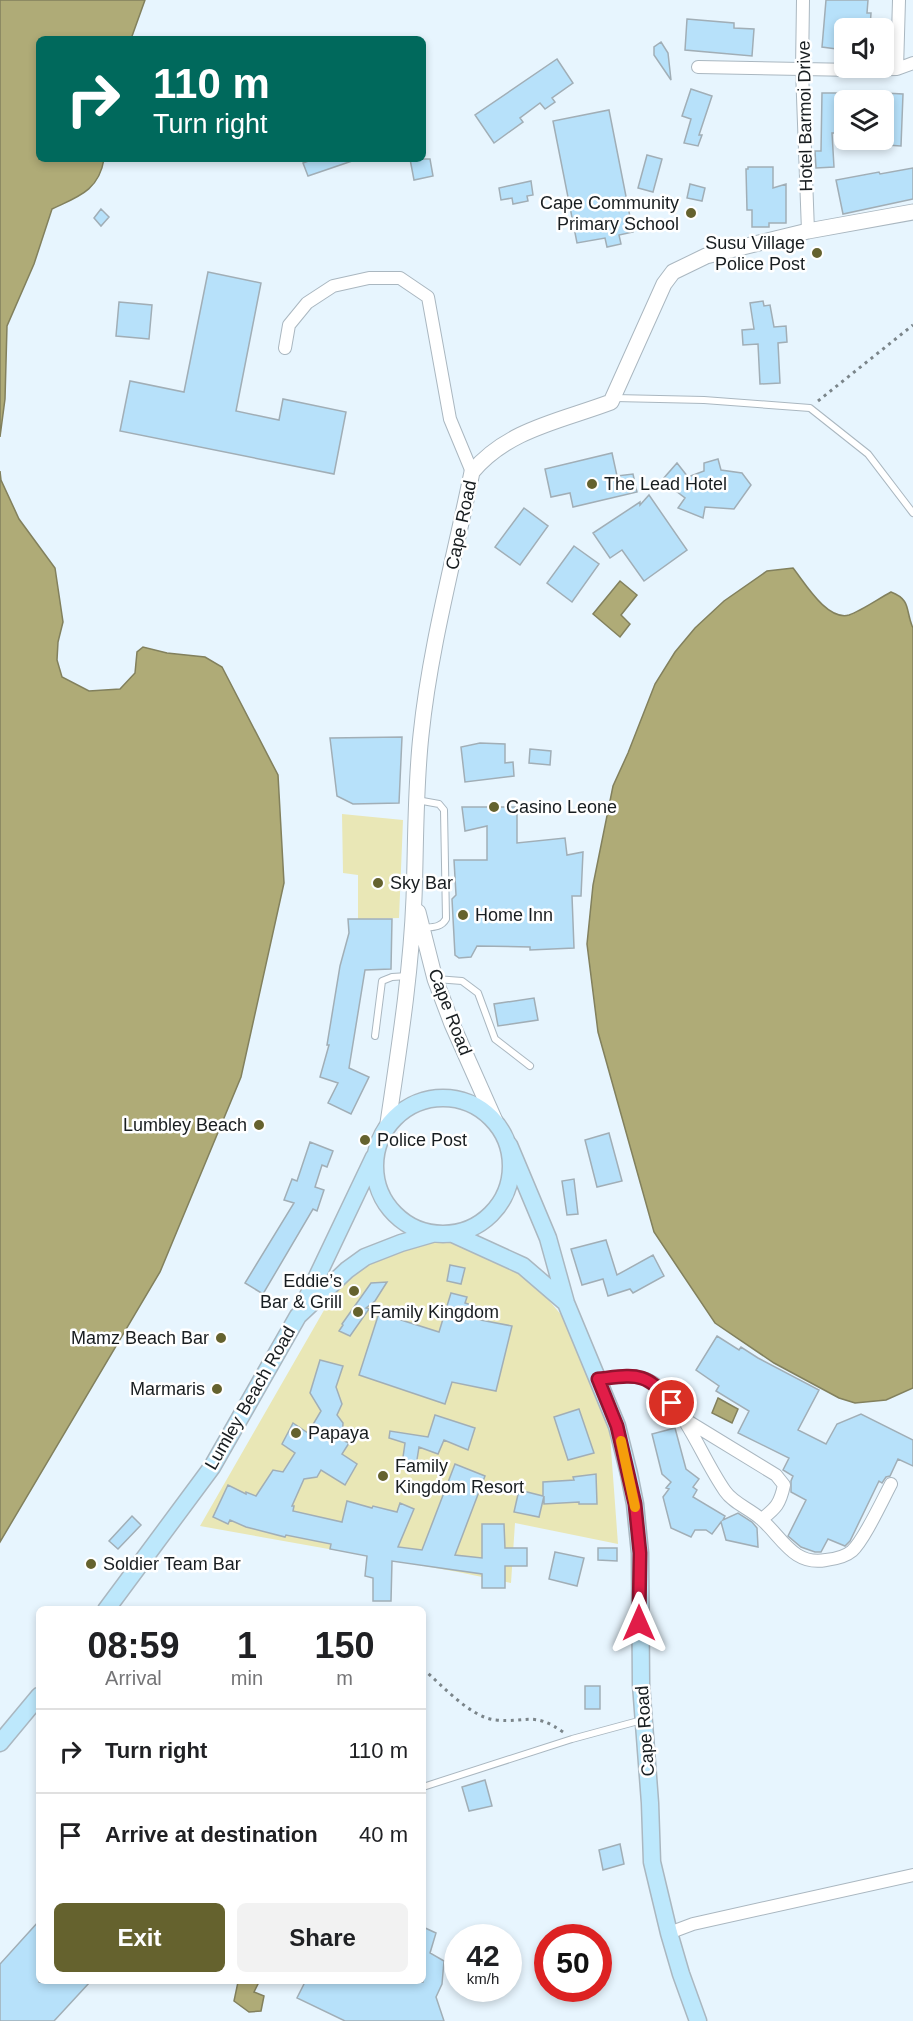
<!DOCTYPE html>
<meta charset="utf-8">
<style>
:root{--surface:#fff;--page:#f2f2f2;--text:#202124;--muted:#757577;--line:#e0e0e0;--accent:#65622e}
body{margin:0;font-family:Arial,sans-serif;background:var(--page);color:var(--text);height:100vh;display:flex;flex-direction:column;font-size:22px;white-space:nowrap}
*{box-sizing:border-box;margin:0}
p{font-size:20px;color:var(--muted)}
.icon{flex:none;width:33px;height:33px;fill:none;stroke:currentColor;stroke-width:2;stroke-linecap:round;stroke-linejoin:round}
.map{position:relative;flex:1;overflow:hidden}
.panel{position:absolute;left:36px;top:1606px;width:390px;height:378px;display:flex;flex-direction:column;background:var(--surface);border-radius:9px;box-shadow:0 3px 9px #0003}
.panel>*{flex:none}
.hud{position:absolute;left:36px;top:36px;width:390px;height:126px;border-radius:9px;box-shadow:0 3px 9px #0003;background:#00695c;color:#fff;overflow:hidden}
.fabs{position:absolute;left:834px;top:18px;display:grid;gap:12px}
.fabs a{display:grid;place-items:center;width:60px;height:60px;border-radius:9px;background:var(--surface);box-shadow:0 3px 9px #0003;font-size:30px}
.speed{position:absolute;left:444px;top:1924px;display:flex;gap:12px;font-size:30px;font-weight:700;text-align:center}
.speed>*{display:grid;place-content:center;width:78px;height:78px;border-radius:50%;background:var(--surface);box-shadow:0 3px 9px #0003;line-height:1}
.speed small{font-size:15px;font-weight:400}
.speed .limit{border:9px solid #d22;background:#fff;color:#111}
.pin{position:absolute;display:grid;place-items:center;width:51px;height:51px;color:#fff;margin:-26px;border:3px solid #fff;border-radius:50%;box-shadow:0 2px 6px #0007}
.me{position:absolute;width:66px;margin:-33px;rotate:0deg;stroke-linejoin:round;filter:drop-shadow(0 0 4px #0008)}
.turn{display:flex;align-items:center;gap:21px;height:126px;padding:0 18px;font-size:27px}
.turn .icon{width:78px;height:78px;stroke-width:2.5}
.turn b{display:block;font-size:42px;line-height:51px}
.eta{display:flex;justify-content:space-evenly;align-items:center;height:102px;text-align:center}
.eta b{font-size:36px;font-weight:600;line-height:42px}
.cta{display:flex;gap:12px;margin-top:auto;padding:12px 18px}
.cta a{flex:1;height:69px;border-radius:9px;background:var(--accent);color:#fff;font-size:24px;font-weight:600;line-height:69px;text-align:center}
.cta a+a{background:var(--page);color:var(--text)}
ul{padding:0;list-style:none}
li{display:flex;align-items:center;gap:18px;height:84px;padding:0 18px;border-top:2px solid var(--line)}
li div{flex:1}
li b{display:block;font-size:22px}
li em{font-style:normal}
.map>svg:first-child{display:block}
.green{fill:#e9e7b6}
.water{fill:#afab77;stroke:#82805d;stroke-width:1.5}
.building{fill:#b7e1fa;stroke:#a1aeb6;stroke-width:1.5}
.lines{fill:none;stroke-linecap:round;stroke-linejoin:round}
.service-casing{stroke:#aab7c0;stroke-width:8}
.minor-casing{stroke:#aab7c0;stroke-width:14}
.tertiary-casing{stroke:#aab7c0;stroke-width:17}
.secondary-casing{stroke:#aab7c0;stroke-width:19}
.path{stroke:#7b858a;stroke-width:3;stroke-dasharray:3 4.5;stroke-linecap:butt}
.service{stroke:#fff;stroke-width:6}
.minor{stroke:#fff;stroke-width:12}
.tertiary{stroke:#fff;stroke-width:15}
.secondary{stroke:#bde8fc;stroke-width:16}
.route-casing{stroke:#92132f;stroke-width:15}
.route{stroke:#e11d48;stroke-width:10}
.slow{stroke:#f59e0b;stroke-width:10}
.poi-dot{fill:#65622e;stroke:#fff;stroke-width:2}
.labels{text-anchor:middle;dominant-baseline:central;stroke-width:5;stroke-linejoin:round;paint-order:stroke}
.street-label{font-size:18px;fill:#181d20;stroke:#fff}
.poi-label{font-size:18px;fill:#181d20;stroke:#fff;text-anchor:start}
</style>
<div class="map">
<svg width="913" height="2021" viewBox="0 0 913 2021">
<rect width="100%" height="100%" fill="#e7f5fe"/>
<path class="green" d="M342,814L403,820L399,918L358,919V875L343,873Z
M447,1238L526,1273L573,1329L609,1422L618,1544L515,1523L511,1583L458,1572L200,1526L354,1258Z"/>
<path class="water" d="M0,0H145L131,39H39V159H104C99,191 77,197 52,209L34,264L7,326L5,399L0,437Z
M0,471L1,480L19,519L55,568L63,622L58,642L57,660L62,677L89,691L120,689L135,673L137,652L143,647L167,653L205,657L222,667L278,775L284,883L241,1077L160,1272L0,1542Z
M793,568C805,583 827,621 849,615C861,611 878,599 891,592C912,600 905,611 913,628V1388L886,1400L855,1403L839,1398L774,1363L715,1323L654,1232L598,1032L587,944L593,885L613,786L628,753L655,684L675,652L695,628L724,601L767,571Z
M620,581L637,595L621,615L630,624L620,637L593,614Z
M718,1398L738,1409L732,1423L712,1413Z
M238,1982H259L254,1992L264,1996L261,2011L249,2012L234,2001Z"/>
<path class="building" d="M826,0H868L867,13H871L870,28H844V50L822,47Z
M687,19L734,23V28L754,29L752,56L685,50Z
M661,42L668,53L671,80L654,55V47Z
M557,59L573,83L552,98L555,102L545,109L540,103L520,118L523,122L494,143L475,115Z
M691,89L712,96L699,135H702L698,146L684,143L691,119L682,116Z
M822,93H844V133H832L834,167L816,168L815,151H821Z
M884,93L903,94L901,146L886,145V138L884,137Z
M609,110L633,232L619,235L621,244L607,247L605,238L577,243L553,121Z
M647,155L662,159L653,192L638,188Z
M314,159H351L352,161L308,176L303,163Z
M410,159H430L433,176L414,180Z
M748,167H773V188L786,184V223H769V227H752V210H747L746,169H748Z
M913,168V199L843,214L836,180L879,172L880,174Z
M531,181L533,195L527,196L528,201L513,204L512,198L501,200L499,188Z
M690,184L705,188L702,201L687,198Z
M101,209L109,217L101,226L94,218Z
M208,272L261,283L236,411L279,420L283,399L346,412L334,474L120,431L130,381L184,392Z
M763,301L764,306L770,305L774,327L786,326L787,342L778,343L780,383L760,384L758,344L743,345L742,330L754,329L750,303Z
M119,302L152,305L149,339L116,336Z
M612,453L617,476L633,474L637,492L573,507L570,493L551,497L545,469Z
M718,459L721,470L742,473L751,485L734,509L705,507L703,518L678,508L685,498L668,485L656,487L677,463L688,477L704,471V463Z
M649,495L687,550L644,581L622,550L610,558L593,533L640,502V505Z
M524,508L548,526L520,565L495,547Z
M574,546L599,564L572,602L547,583Z
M402,737L399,803L353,804L337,796L330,738Z
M480,743L505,744V763L513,762L514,776L465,782L461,747Z
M530,749L551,751L550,765L529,763Z
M462,807H517V843L565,838L567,855L583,852L581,896H572L574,948L530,950V947L477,946L471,957L459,958L455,955L452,899L456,895L454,860H487V826L465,831Z
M348,919H392L391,969L365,970L349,1068L369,1077L351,1114L328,1103L338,1083L320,1077L329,1045H327L340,966L349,933Z
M534,998L538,1020L498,1026L494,1004Z
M609,1133L622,1181L597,1187L585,1140Z
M310,1142L333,1151L327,1167L322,1165L315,1187L324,1190L317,1211L313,1209L263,1294L245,1283L294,1203L284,1200L292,1179L297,1181Z
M574,1179L578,1214L567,1215L562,1181Z
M606,1240L617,1275L653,1255L664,1276L633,1293L630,1289L608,1296L603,1279L582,1285L571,1249Z
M450,1265L465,1268L461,1284L447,1281Z
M387,1282L375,1301L366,1308L369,1309L350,1336L339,1331L343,1325L342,1324L371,1283Z
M451,1293L467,1297L465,1303L478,1307L475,1319L512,1326L496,1391L452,1382L445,1404L359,1375L379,1313L439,1332Z
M717,1336L739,1350L741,1347L758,1358L819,1390L798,1430L826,1444L837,1424L861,1414L913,1440V1466L898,1459L890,1476L886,1477L882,1483L879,1481L850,1541L845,1546L828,1539L821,1552H815L801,1547L788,1536L806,1500L791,1492V1481L793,1476L783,1470L789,1458L738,1433L749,1411L716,1391L719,1386L696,1370Z
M320,1360L343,1366L336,1387L342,1404L337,1415L343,1423L342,1440L349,1443L342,1454L357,1464L345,1485L321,1470L317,1477L304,1479L292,1506H294L293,1511L342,1522L347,1501L372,1508L373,1506L397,1512L400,1503L414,1509L398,1547L422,1550L455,1464L485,1476L455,1555L482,1558V1524H504L505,1548H527V1566H505V1588H482V1574L392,1561L391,1601H373V1578L365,1576L367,1556L330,1549L331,1544L286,1535L285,1537L246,1527L230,1520L228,1524L213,1517L228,1485L246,1494V1492L256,1496L273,1470L283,1472L295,1453L282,1444L293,1423L308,1433L321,1411L310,1393Z
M579,1409L594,1453L568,1460L554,1417Z
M435,1415L475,1428L468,1450L444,1440L438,1454L419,1447L416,1466L402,1464L405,1443L389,1438L390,1431L428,1437Z
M675,1428L686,1469L699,1479L693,1487L697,1490L693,1497L725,1516L723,1520L738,1513L752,1522L757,1528L758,1547L726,1540L721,1522L712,1534L706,1530H695L691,1537L671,1528L663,1497L669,1489L666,1488L671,1482L662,1474L652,1434Z
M596,1474L597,1504H579V1502L544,1504V1496L539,1517L514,1512L519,1490L543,1496V1482L574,1480L573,1477Z
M132,1516L141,1525L118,1549L109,1541Z
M598,1548H617V1561L598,1560Z
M555,1552L584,1558L577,1586L549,1579Z
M585,1686H600V1709H585Z
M485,1780L492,1806L469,1811L462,1787Z
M620,1844L624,1864L603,1870L599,1850Z
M39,1921V1982H90L54,2021H0V1964Z
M423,1927L436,1933L430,1953L444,1961L442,1984L436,1997L444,2021H345L297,1998L305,1982H423Z"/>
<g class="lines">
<g class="service-casing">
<path id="service" d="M615,398L704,400L810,408L868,454L913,513
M417,800L439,804L444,810L446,919C441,928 432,927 422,928
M436,979L462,981L478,993L495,1039L530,1066
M375,1036L382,981L392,977L408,976
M423,1787L572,1739L642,1720"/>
</g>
<g class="minor-casing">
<path id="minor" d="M803,0L802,70L808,231
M698,67L855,70L897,69L913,63
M897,69L899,0
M285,348L289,325L307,303L333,286L369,278H400L428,297L450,419L472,472
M598,1379C620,1377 642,1371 659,1387C664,1391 667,1397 671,1401C693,1429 705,1462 725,1491C733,1503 750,1509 761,1519C782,1537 793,1566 826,1560C835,1559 845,1557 852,1551C864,1540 882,1501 891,1484
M686,1420L776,1475L784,1485C780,1504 776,1508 762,1519
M669,1933L693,1924L913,1875"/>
</g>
<g class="tertiary-casing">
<path id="tertiary" d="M418,912L435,979L452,1024L496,1123
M388,1123C399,1048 411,974 414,898C416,844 415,790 421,735C430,647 454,560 472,472C508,429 561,421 611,402L664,284L673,272L706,256L808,231L913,212"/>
</g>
<g class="secondary-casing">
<path id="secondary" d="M375 1166a68 68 0 1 1 136 0a68 68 0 1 1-136 0Z
M509,1145L548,1238L566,1303L617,1426L629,1474L635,1504L640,1553L641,1684L650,1803L652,1862L669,1933L681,1974L698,2021
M453,1234L523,1266L566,1303
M305,1302L374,1157
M106,1610L212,1467L298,1316L347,1270L365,1257L401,1243L432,1234
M0,1743L39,1696"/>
</g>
<path class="path" d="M818,401L913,325
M423,1669C442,1685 471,1718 496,1720C527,1723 533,1711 563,1732"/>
<use href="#service" class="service"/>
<use href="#minor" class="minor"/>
<use href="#tertiary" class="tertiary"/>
<use href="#secondary" class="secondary"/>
</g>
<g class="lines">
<g class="route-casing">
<path id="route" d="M639,1623L640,1553L635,1504L617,1426L598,1379C636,1375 646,1371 672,1403"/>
</g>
<use href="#route" class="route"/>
<path class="slow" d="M621,1441L635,1507"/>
</g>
<g class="poi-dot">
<circle cx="691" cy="213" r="6"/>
<circle cx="817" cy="253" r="6"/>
<circle cx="592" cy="484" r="6"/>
<circle cx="494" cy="807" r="6"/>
<circle cx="378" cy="883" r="6"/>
<circle cx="463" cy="915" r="6"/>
<circle cx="259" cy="1125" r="6"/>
<circle cx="365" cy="1140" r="6"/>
<circle cx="354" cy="1291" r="6"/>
<circle cx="358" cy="1312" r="6"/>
<circle cx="221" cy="1338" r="6"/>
<circle cx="217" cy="1389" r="6"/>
<circle cx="296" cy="1433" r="6"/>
<circle cx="383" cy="1476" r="6"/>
<circle cx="91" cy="1564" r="6"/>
</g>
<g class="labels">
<g class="street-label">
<text transform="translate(805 116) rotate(-91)">Hotel Barmoi Drive</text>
<text transform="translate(461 525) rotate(-78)">Cape Road</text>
<text transform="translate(450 1012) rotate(69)">Cape Road</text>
<text transform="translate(250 1398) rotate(-60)">Lumley Beach Road</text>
<text transform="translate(645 1731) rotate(-94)">Cape Road</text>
</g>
<g class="poi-label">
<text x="679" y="203" text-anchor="end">Cape Community<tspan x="679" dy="21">Primary School</tspan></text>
<text x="805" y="243" text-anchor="end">Susu Village<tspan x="805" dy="21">Police Post</tspan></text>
<text x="604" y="484">The Lead Hotel</text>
<text x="506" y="807">Casino Leone</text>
<text x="390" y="883">Sky Bar</text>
<text x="475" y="915">Home Inn</text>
<text x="247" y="1125" text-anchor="end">Lumbley Beach</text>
<text x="377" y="1140">Police Post</text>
<text x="342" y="1281" text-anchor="end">Eddie’s<tspan x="342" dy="21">Bar &amp; Grill</tspan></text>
<text x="370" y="1312">Family Kingdom</text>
<text x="209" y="1338" text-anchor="end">Mamz Beach Bar</text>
<text x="205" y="1389" text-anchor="end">Marmaris</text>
<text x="308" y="1433">Papaya</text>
<text x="395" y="1466">Family<tspan x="395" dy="21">Kingdom Resort</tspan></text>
<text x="103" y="1564">Soldier Team Bar</text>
</g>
</g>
</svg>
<div class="fabs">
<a><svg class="icon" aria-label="sound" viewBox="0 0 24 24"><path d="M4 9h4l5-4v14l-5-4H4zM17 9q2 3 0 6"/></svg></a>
<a><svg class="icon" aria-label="layers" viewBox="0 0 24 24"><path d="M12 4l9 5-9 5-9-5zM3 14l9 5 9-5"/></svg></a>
</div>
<div class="speed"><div>42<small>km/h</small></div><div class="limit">50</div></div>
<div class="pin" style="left:672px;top:1403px;background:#d93025"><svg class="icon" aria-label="arrive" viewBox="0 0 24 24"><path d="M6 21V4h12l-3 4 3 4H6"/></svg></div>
<svg class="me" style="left:639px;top:1623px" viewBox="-20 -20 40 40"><path d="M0-17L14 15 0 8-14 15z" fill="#e11d48" stroke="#fff" stroke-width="4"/></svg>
<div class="hud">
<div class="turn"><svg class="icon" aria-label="right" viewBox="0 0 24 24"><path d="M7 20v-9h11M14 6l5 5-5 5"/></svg><div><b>110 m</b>Turn right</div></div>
</div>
<section class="panel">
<div class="eta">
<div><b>08:59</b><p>Arrival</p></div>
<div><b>1</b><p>min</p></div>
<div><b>150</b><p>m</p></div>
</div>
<ul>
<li><svg class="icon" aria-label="right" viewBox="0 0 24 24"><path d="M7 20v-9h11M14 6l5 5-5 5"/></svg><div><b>Turn right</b></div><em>110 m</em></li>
<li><svg class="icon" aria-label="arrive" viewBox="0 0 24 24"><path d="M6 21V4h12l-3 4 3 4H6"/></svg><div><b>Arrive at destination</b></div><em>40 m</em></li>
</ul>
<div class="cta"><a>Exit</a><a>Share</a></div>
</section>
</div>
